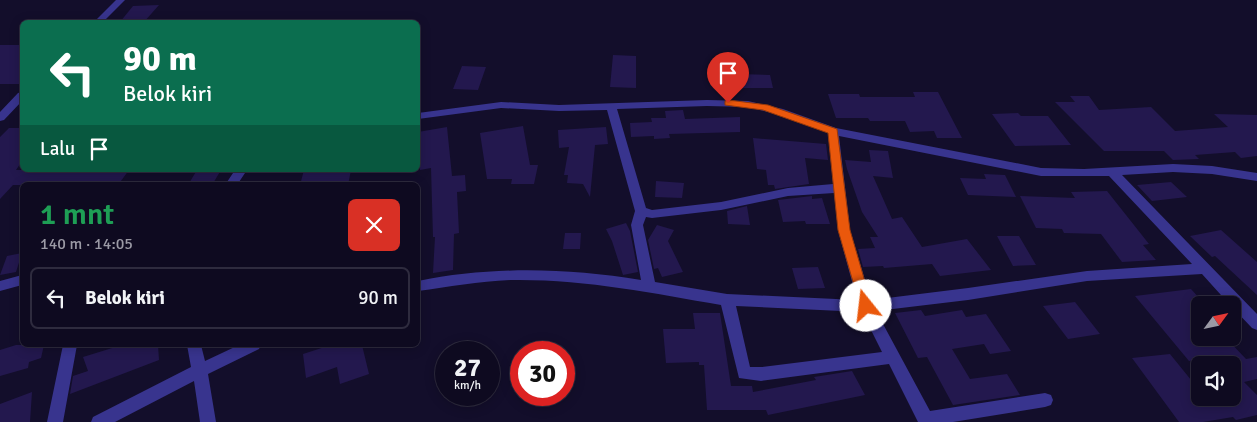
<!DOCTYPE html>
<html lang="id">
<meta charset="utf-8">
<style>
:root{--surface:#0e0a20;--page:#171329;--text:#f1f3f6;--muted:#9b9aa5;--line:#2e2b3e}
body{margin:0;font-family:Signika,sans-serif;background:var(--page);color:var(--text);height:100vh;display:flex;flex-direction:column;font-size:19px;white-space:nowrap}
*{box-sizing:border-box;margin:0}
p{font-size:16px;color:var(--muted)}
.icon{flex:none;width:28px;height:28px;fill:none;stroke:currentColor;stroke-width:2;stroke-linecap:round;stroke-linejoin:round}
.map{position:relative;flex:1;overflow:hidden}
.drawer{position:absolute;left:20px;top:182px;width:400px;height:165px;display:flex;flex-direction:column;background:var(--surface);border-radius:8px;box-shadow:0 2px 12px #0003,0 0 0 1px var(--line)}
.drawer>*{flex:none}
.banner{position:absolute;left:20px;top:20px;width:400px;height:152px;border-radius:8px;box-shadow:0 2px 12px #0003,0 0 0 1px var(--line);background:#0b6e4f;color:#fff;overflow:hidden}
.needle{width:32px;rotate:57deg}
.buttons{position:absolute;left:1191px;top:296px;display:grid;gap:10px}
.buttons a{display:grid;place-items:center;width:50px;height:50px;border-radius:8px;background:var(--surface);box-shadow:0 2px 12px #0003,0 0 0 1px var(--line);font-size:25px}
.speed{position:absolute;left:435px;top:341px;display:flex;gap:10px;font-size:25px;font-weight:700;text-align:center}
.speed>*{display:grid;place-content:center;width:65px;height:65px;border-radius:50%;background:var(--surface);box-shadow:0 2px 12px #0003,0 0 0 1px var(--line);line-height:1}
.speed small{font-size:12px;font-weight:400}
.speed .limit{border:8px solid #d22;background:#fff;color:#111}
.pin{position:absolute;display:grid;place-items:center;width:42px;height:42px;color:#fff;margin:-51px -21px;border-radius:50% 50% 50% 0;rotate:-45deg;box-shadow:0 0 5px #0007}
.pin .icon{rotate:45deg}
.me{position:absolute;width:55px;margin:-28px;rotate:344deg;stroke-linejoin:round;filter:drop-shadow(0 0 4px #0008)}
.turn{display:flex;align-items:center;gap:18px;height:105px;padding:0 20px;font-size:22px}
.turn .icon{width:65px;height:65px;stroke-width:2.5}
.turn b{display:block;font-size:35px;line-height:42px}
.then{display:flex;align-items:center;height:48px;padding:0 20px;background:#0003;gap:10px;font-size:19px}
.round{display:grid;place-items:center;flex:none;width:52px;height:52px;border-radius:8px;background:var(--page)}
.head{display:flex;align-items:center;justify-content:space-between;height:85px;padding:0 20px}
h1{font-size:30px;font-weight:600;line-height:38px;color:#1e9e55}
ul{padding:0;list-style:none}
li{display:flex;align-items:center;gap:15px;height:62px;margin:0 10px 8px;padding:0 10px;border:2px solid var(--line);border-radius:8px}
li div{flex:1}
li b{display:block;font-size:19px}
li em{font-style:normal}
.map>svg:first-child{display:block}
.building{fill:#23184e}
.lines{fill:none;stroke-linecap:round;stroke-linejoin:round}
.minor{fill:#38348e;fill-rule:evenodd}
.route{fill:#ea580c;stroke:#983908}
</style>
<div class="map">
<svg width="1257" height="422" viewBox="0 0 1257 422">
<rect width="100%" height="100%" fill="#130e2b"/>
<path class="building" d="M159,5L144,22H120L133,6Z
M0,45H22V84H0Z
M613,55L636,56V88L610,87Z
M462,66L486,67L478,90L453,89Z
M739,74L770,75L773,88H741Z
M913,92H938L962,138H937L934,131L910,132L905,121H870L868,118H836L828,94H859L860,97H915Z
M1070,96H1089L1099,110L1151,107L1175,131L1228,127L1214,114L1257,115V156L1241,158L1235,152L1195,155L1199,159L1173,160L1164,151H1104L1055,102H1075Z
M683,110L685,119L740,117V132L669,134L670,138L654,139V136L631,137L630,123L652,122L651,118H666L665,111Z
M1018,113L1021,116H1048L1071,145L1015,146L992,114Z
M523,126L530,165H538L534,184H511L512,179H487L480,133Z
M447,127L452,176L465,175L466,191L457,192L459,233L454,234L453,270L433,273L435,237H433L431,168L420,170L418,132Z
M606,127L608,144L595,145L590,197L583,184L567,183L568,175H564L569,147L559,148L558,130Z
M9,128H22V161L16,170H129L118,185H13L0,199V137Z
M753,138L826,144L828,160L805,158L809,184L775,189L774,185H768L766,170L757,169Z
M869,150L888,151L893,178L873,176L892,219L902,217L922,247L967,239L991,270L940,276L932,264L884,268L883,266L863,267L858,249L875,248L870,237H878L862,212L847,169L845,160L871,162Z
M197,170H221L212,185H188Z
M304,170H351L348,185H300Z
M984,174L1005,175L1016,197L968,195L960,178L986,179Z
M656,181L684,183L682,198L655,197Z
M1171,182L1187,197L1152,201L1137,185Z
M1107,191L1149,244L1143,245L1156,260L1122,262L1101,234L1064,233L1062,229L1036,228L1020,196L1075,198L1071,192Z
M812,196V199L822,198L830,224H806L805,221L783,222L778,200Z
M747,206L750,225L728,224L727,211Z
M626,223L630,231L638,272L623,275L612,241L606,229Z
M657,225L674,230L668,241L683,272L662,277L658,268L654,269L648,240Z
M1221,230L1257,262V295L1215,256L1212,257L1190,236Z
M565,233H581L580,249H563Z
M997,236H1019L1036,265L1013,266Z
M22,253L16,272L0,275L7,256Z
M818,267L825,288L798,289L792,268Z
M1191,289L1200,299V338H1226L1246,359L1257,357V379L1244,382L1257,395V415L1236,420L1233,417L1203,422H1179L1132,358L1170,354L1200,391V398H1232V365H1228L1219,356L1189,361L1135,296Z
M1075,302L1100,334L1068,339L1043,306Z
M921,310L925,316L962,310L966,317L986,314L1011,351L990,354L984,344L952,349L970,379L1007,374L1020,395L953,405L927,357L918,358L895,313Z
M693,313H720L731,386H752L753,392L816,380L814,377L852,371L865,395L768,415L766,410H707L704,365H699V362L666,363L663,329H695Z
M16,345H44L41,358L29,362L28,368L0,376V350Z
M122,345H158L159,360L70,394L73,376L88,371L83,357Z
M331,345H362L369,374L340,384L337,367L306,378L303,354Z
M32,392L30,422H0V404Z"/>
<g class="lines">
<path class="minor" d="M116,0H125L103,22H94Z
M22,92V101L4,120L0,121V112L18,93Z
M707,100L748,101L783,109L836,128L1041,168L1084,169L1173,164L1212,166L1257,173V181L1212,174L1173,172L1122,175L1257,314V330L1252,328L1232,307V305H1230L1202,274L1087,281L968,300L876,311L930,411L1045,393L1051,395L1053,400L1051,405L1045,407L953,422H918L889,364L761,381L739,378L721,305C652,293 583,279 512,280C480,281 449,287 418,291V281C492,266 567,268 641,280L631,225L635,211L607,110L559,111L501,108L418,119V113L501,102L559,105ZM707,106L748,107L776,114L828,133L833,184L788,188L721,202L652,210L646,208L617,109ZM839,136L1041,176H1109L1192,264L1087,271L968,288L871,300L850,230ZM834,193L838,230L857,300L727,294L655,282L643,225L646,217L652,218L721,210L788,196ZM736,306L862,312L882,352L761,367H750Z
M235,170H247L237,185H225Z
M22,275V285L0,291V281Z
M63,345H77L63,422H47Z
M187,345H201L205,361L239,345H261L259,349L208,374L216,422H200L194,381L115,422H91L93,417L191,367Z"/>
</g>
<path class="route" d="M728,100L768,105L837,129L850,230L872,306L871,310L866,311L861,310L860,306L838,230L828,133L763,110L725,105V101Z"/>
</svg>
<div class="buttons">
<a><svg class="needle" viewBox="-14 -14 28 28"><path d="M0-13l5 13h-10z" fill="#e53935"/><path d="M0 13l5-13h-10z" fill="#9b9aa5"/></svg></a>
<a><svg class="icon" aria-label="sound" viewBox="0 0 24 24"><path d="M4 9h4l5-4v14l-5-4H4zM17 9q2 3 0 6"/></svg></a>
</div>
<div class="speed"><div>27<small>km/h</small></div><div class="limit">30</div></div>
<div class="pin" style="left:728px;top:103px;background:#d93025"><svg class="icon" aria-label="arrive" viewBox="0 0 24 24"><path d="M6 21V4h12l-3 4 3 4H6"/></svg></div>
<svg class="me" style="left:866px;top:306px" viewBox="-20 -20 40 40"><circle r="19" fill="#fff"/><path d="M0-13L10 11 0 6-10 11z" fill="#ea580c"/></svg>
<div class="banner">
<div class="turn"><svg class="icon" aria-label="left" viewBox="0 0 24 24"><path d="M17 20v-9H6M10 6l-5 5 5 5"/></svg><div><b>90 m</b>Belok kiri</div></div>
<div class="then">Lalu<svg class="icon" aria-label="arrive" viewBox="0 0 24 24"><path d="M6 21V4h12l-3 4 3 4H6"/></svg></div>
</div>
<section class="drawer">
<div class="head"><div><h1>1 mnt</h1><p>140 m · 14:05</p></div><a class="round" style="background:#d93025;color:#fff"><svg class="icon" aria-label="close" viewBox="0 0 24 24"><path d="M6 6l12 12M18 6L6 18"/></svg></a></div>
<ul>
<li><svg class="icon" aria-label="left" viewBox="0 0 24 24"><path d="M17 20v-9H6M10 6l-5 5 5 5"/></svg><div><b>Belok kiri</b></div><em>90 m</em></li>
</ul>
</section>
</div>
